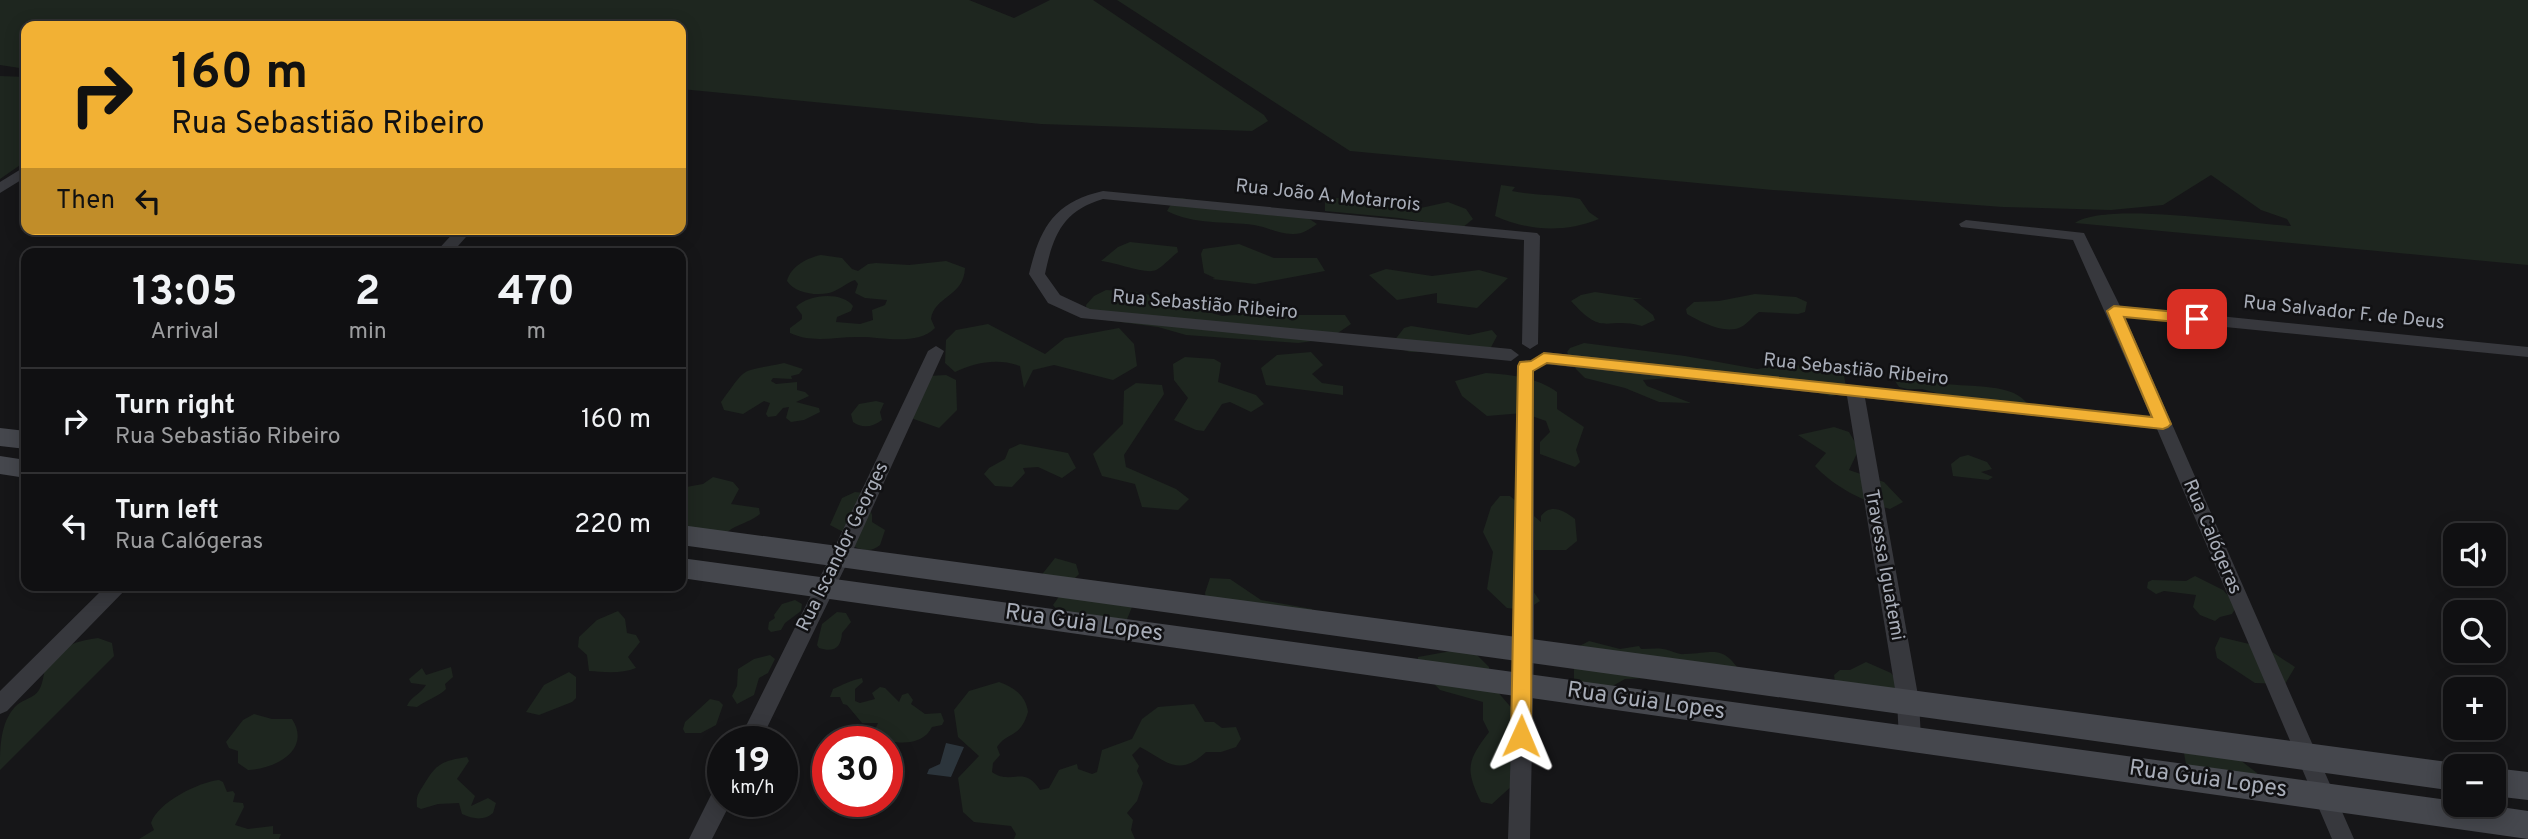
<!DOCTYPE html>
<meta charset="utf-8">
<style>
:root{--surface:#101012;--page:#1e1e20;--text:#f1f3f6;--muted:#9c9d9f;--line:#303032}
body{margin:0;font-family:Overpass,sans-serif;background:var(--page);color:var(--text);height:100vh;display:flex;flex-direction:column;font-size:26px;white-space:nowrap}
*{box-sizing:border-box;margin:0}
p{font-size:23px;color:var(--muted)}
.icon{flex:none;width:38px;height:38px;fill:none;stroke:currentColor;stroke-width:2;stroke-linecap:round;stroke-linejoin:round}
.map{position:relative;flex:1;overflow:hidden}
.sheet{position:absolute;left:21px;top:248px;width:665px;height:343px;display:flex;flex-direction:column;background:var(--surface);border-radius:14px;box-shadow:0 4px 18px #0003,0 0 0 2px var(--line)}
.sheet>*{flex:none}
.top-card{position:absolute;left:21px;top:21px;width:665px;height:214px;border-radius:14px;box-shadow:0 4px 18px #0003,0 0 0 2px var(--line);background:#f2b134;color:#111;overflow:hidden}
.buttons{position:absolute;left:2443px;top:523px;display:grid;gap:14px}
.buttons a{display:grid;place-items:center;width:63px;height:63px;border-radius:14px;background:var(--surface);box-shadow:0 4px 18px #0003,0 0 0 2px var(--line);font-size:35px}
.speed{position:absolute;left:707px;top:726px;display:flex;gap:14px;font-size:35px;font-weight:700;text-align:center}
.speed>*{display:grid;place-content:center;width:91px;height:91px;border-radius:50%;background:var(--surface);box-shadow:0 4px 18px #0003,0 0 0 2px var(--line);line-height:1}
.speed small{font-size:18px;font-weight:400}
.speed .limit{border:10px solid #d22;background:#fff;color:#111}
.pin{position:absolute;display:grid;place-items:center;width:60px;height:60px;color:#fff;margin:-30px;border-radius:14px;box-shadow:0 4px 10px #0006}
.me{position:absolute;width:77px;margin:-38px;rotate:1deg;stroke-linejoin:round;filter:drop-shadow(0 0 5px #0008)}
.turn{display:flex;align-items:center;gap:24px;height:147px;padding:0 35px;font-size:32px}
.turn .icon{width:91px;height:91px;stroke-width:2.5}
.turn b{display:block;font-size:49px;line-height:60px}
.then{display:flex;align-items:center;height:66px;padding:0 35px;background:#0003;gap:14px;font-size:26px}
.eta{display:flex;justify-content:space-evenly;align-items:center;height:119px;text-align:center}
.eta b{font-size:42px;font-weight:700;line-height:49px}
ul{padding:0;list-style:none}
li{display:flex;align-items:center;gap:21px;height:105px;padding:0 35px;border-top:2px solid var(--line)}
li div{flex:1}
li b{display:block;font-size:26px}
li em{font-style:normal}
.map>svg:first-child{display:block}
.green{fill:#1e261f}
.water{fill:#2c353c}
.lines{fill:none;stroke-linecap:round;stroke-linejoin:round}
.minor{fill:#37383d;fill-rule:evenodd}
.secondary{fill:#45474d;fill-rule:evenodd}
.route{fill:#f2b134;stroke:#9d7322;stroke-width:2}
.labels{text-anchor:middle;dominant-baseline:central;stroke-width:5;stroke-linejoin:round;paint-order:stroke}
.street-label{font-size:19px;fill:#a8adb8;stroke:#111113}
.near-street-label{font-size:23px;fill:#a8adb8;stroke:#111113}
</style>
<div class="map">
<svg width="2528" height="839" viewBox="0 0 2528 839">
<rect width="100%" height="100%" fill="#161618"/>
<path class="green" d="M0,0H969L1014,18L1050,0H1093L1264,115L1268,121L1252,131L1041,124L681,89V26H26V69L0,65Z
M1117,0H2528V265L2075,223C2106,201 2248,224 2291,226L2287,219L2261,210L2211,175L2163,205L2111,210L2003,207L1773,190L1350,151Z
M0,76L26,77V161L0,179Z
M1501,185L1515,187L1512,191C1535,196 1558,194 1580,199L1589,212L1599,219C1564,233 1529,231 1495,216Z
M1182,198L1249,212L1308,218L1317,224C1310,229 1301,235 1292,234C1279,234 1267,227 1254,225C1224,221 1195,225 1167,211L1174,199Z
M1337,198L1416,209L1448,202L1466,209L1473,219L1462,228L1399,218L1325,211V202Z
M1130,242L1177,247L1178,252C1171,257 1164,266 1156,270C1147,275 1115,262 1101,261L1118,247Z
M1239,244L1274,258H1317L1325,271L1255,284L1212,279L1215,278L1204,273L1201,254L1203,249Z
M821,255L842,258L852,269L858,271L868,264L876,263L909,265L946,261L965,268C964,297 934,296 931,319L935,328C918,346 882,337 861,337C836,336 814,344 790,333V328L802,319V315L796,307C808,294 842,291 853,306L851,311L837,317L836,322L860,324L873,320L872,310L885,305L887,300L865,298L855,293L858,284L855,280C846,283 838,291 829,293C815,296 795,293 787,281C791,266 807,258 821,255Z
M1386,269L1432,276L1479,270L1508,278L1477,308L1437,303V293L1397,300L1369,275Z
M1106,290L1139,292L1222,316L1279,312L1294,315H1345L1351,324L1329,339L1298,343L1186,335L1158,327L1098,319L1087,314L1086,305L1094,296Z
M1595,292L1643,299H1633L1653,315L1655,320L1642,326C1605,316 1604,338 1571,301L1581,295Z
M1755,294L1796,297L1807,302L1805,312L1798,314L1759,312C1753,316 1747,324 1741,327C1725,335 1701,322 1687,314L1686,309L1694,302L1719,301Z
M988,324L1045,354L1065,338L1119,328L1134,344L1137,366L1113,380L1054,365L1033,370L1024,388L1020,366C998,358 976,362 955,372L945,363L946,340L956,330Z
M1411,326L1469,335L1492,330L1497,336L1489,351L1410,352L1395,347L1394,341L1404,328Z
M1584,343L1685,356L1757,369L1788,365L1821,366L1839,370L1844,376L1846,387L1837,395L1830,396L1799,387L1681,377L1643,380L1647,386L1691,403L1659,402L1625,388L1585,378L1576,369L1567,352L1570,348Z
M1311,352L1323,365L1312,374L1322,383L1343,386V395L1266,385L1261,368L1277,355Z
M1185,357L1214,359L1221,363L1218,382L1256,395L1264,404L1251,412L1230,402L1222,404L1204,431L1196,430L1174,420L1188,398L1174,380L1173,364Z
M784,363L803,369L799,374L791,376L792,379L773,378L771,381L776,384L797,382V390L805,392L809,396L796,402L819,408L820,412L804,420L791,422L786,418L789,407L783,408L776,416L768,417L766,414L770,403L764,401L743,414L724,410L721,402C749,364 738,373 784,363Z
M1904,369C1917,373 1932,382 1946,384C1968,387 2016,383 2028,405L1947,396L1922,389H1907L1899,387L1895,381L1897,371Z
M1486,373C1512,375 1536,377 1557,392V409L1584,427L1576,450L1580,462L1575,467L1540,454V442L1550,432L1546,421L1523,413L1487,416L1462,396L1455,381Z
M946,375L956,380L957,410L939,428L911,418L928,376Z
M1136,383L1162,385L1164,394L1124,455L1126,467L1176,489L1189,499L1178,510L1142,507L1135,484L1102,476L1093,454L1123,424L1124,391Z
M876,401L884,403L880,412L882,420C872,427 863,429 853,422L851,414L859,404Z
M1834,427L1849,432L1859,449L1849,470L1884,482L1903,502L1890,509C1864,502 1833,486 1815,466L1826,453L1798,435Z
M1020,444L1068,453L1076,468L1062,478L1038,467L1023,468L1025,473L1012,487L995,486L984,474L989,468L1005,459L1009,449Z
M1968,455L1987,462L1992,469L1981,472L1993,477L1988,480L1953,476L1951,464L1960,457Z
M713,477L733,482L739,489L731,504L759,508L760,514C748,524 731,525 723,537L681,545V488L703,484Z
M855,492L864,493L872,515V522L885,530L880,545C870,554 858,549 847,543L845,533L830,525L842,498Z
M1500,496H1510L1541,522V516C1551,503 1564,511 1575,519L1577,541L1566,550H1522L1518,570L1540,601L1526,610L1507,608L1487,589L1493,552L1483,532L1491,507Z
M1055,558L1076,564L1079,574L1073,580L1132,607L1125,624L1063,617L1053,605L1060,595L1040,577Z
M2195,576L2223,590L2233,601L2235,609L2232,614L2220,617L2215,621L2200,615L2193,607L2196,595L2164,591L2156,594L2147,588L2148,582L2152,580L2186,581Z
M1210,578L1230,579L1261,600L1312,609L1314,620L1207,605L1205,593Z
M795,600L802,604L801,611L785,623L781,630L771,632L768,629L769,622L775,618L774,615L782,604Z
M618,611L625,619L627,633L636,635L640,642L628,657L636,668C622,674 603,672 589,671L587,655L578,647L579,637L597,620Z
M837,612L846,613L851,622L842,633C841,647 835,653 819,648L817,645L822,624Z
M2220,637L2266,648L2295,667L2285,684L2255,683L2217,658L2215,648Z
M98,638L112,643L114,656L0,770C0,747 0,721 17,705C24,699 34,698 39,690C44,682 43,672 47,664C55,647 81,640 98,638Z
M1589,641L1620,649L1639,646L1641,649C1648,649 1656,648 1663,649C1671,650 1678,655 1685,654C1716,653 1722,644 1742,674L1625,679L1602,692L1574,681V649Z
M1457,650L1476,654L1489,667L1490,683L1515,712L1508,745L1515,783L1492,804L1481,802C1465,769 1467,761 1489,732L1483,720V702L1440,690L1418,667V657Z
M770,655L775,659L768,673L759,678L754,695L737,704L732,696L737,686L738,669L754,659Z
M1866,662L1891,673L1898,682L1895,689L1835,682L1834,675L1840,670H1850Z
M451,667L453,677L445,684L446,689C441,695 425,701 417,707L407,706C410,697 421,694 426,685L411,683L409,679L422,668L426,675Z
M569,672L576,677V698L572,702L539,715L526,712L544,685Z
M862,678L863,682L855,689V701L860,703L875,699L872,693L880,687L885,688L899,702L902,695L908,693L913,700L911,704L925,714L941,713L944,721L942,725L932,727C922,748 890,745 873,734L878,723H862L847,705L843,704L840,697H830L833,689C842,685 852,680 862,678Z
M999,682C1014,687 1026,696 1028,712C1020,739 1008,731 997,747L1000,755L993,763L992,772C1011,786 1024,764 1040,790L1049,788L1059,770L1077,764L1078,769L1092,774L1097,772L1102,750L1132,739L1142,719L1158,707L1194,704L1205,722H1214L1222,728L1236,727L1241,739L1236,747L1221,752H1206C1178,778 1167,761 1140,747L1132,755L1139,766L1137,771L1143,783L1137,801L1127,813L1133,820L1131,830L1135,839H1014L1016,834L1011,826L974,822L963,812L958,778L979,756L958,737L954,710L969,691Z
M710,699L719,701L723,705L716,725L701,733H685L683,729L685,722Z
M254,714L272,719H292C312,750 275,769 248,770L238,763V751L229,748L226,742L243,720Z
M2223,747L2257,773L2260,783L2193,773L2186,764L2183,748Z
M467,757L469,761L457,779L475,796L471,806L488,798L496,803L493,813C484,821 473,819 462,814L459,803L438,804L421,809L417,807C416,796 418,794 423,786C436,764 441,761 467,757Z
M219,780L223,782L227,792L233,791L235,794L233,802L243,803L244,807L235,825L248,829L273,826V834H281L279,839H139L154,830L151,823C158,802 199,782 219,780Z"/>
<path class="water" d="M946,743L964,747L951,777L927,774L929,769L940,764Z"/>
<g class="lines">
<path class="minor" d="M26,166V177L0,193V182Z
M1103,191L1537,233L1540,236L1538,344L1530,349L1522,344L1524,240L1103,199C1062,211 1053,236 1045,274L1060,295L1090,309L1511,349L1519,355L1511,361L1081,318L1048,303L1029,274C1040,228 1054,202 1103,191Z
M1966,220L2084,233L2120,306L2528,347V357L2125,317L2354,839H2332L2157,429L1865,398L1919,701L1921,739L1918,746L1910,748L1902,746L1899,739L1897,701L1847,396L1544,364L1536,358L1544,352L2151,417L2073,240L1961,227L1959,224Z
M457,229H473L451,254H434Z
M936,346L944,351L850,557L760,742H738L830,557L928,351Z
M1526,360L1534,366V652L1530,839H1508L1514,652L1518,366Z
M106,586H129L7,711L0,714V691Z
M723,784V802H731L712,839H689L715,787Z"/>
<path class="secondary" d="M0,428L26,431V449L0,446Z
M0,456L26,460V478L0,474Z
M681,525L2455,763L2464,766H2455V791L681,545Z
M681,558L2455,801V805H2487L2528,811V839L681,578Z
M2494,768L2528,772V800L2494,796Z"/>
</g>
<path class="route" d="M2114,306L2197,314L2204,319L2197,324L2124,317L2171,424L2168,427L2163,429L1547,363L1533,371L1531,736L1528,742L1521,744L1514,742L1511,736L1518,366L1520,362L1531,361L1544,353L2152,417L2107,311Z"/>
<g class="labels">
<g class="street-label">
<text transform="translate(1328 196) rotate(6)">Rua João A. Motarrois</text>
<text transform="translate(1205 305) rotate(5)">Rua Sebastião Ribeiro</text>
<text transform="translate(2344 313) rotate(6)">Rua Salvador F. de Deus</text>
<text transform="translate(1856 370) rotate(6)">Rua Sebastião Ribeiro</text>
<text transform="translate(2212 537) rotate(67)">Rua Calógeras</text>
<text transform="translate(843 547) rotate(-64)">Rua Iscandor Georges</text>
<text transform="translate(1884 565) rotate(80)">Travessa Iguatemi</text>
</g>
<g class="near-street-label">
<text transform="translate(1084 624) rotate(8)">Rua Guia Lopes</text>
<text transform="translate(1646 702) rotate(8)">Rua Guia Lopes</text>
<text transform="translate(2208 780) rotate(8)">Rua Guia Lopes</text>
</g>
</g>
</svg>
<div class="buttons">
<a><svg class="icon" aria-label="sound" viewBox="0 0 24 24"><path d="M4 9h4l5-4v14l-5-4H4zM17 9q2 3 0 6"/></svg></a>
<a><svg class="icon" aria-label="search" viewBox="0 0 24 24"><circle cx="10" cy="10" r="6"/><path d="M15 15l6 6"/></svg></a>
<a>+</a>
<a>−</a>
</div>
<div class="speed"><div>19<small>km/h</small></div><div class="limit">30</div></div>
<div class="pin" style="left:2197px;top:319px;background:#d93025"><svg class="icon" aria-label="arrive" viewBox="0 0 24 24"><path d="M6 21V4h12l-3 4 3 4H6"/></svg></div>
<svg class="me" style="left:1521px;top:736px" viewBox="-20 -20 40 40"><path d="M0-17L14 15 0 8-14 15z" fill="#f2b134" stroke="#fff" stroke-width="4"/></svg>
<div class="top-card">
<div class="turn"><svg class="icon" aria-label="right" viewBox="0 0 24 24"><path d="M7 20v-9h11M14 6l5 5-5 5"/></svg><div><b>160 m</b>Rua Sebastião Ribeiro</div></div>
<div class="then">Then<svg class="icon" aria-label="left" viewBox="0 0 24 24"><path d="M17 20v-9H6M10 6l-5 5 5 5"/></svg></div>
</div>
<section class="sheet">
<div class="eta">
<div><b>13:05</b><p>Arrival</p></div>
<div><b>2</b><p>min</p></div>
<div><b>470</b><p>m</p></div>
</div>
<ul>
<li><svg class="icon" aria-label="right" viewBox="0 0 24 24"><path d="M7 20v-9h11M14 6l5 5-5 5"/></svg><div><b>Turn right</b><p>Rua Sebastião Ribeiro</p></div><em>160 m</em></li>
<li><svg class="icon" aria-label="left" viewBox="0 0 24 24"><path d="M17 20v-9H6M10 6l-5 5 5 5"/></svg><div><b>Turn left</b><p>Rua Calógeras</p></div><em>220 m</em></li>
</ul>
</section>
</div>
